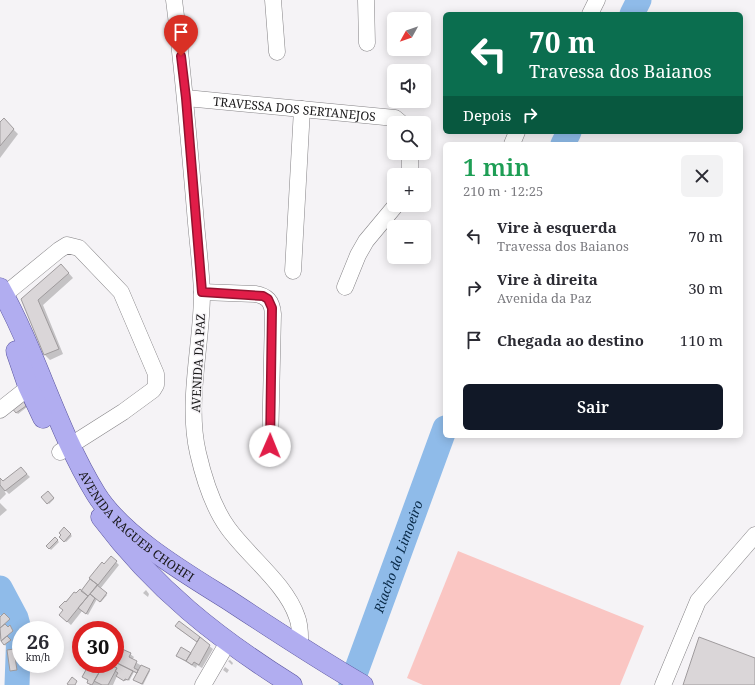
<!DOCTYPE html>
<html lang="pt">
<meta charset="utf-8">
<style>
:root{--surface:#fff;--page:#f2f2f3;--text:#2b2b33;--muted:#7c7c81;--accent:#111827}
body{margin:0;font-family:"Noto Serif",serif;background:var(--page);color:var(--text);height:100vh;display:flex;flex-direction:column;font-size:15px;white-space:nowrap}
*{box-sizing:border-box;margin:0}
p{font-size:13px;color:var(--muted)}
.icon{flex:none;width:22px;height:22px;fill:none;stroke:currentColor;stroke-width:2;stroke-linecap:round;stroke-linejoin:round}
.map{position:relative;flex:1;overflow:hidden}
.side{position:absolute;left:443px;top:142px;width:300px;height:296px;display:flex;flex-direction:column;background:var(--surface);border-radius:6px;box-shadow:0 2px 10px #0003}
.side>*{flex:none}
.hud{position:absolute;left:443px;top:12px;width:300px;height:122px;border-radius:6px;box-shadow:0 2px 10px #0003;background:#0b6e4f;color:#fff;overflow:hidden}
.needle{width:26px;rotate:230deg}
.fabs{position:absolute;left:387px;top:12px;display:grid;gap:8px}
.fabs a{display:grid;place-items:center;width:44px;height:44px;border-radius:6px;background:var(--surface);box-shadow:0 2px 10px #0003;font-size:20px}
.speed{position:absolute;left:12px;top:621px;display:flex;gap:8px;font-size:20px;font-weight:700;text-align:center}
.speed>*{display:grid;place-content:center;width:52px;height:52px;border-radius:50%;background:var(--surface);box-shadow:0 2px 10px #0003;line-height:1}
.speed small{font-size:10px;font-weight:400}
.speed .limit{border:6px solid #d22;background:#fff;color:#111}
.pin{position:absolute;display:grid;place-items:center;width:34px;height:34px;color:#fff;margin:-41px -17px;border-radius:50% 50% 50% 0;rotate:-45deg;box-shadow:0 0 4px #0007}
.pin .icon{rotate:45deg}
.me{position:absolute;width:44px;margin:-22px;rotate:1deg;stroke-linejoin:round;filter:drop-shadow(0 0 3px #0008)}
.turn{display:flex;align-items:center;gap:14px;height:84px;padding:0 20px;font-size:18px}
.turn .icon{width:52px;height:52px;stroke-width:2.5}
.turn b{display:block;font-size:28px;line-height:34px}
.then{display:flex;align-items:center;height:38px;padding:0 20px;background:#0003;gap:8px;font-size:15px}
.round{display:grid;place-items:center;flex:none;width:42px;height:42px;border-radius:6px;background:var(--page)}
.head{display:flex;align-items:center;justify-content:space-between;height:68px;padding:0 20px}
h1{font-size:24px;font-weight:600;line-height:30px;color:#1e9e55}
.button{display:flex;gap:8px;margin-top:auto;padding:8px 20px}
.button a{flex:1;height:46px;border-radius:6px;background:var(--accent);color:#fff;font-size:16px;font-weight:600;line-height:46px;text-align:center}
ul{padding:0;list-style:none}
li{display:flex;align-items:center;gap:12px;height:52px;padding:0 20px}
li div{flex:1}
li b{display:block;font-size:15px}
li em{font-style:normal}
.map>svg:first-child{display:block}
.green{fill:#fac6c3}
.shadow{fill:#0003}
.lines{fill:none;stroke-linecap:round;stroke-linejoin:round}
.river{stroke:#8fbbe9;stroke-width:25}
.building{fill:#dad6d8;stroke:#9f9b9d}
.minor-casing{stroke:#858386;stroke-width:17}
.major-casing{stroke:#5a559e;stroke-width:21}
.minor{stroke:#fff;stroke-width:16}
.major{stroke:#b1adf0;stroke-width:20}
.route-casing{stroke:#92132f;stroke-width:10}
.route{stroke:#e11d48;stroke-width:7}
.labels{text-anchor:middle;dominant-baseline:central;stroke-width:3;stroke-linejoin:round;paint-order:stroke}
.street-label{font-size:12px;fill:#181718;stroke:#f5f3f6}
.water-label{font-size:13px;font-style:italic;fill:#0a2b49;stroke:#f5f3f6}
</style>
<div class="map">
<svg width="755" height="685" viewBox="0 0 755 685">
<rect width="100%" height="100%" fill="#f5f3f6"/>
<path class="green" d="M458,551L644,626L620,685H423L407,678Z"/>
<path class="shadow" d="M4,120L18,134L0,158V123Z
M66,270L73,278L43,305L63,354L50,360L45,355L22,300Z
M24,401L27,407L18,414L17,413Z
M21,468L30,477L9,494L3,488L6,494L0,500V479L3,482Z
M48,492L54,499L49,504L43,497Z
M0,503L7,510L0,516Z
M64,528L72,536L66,542L60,537Z
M55,538L59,542L51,550L47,546Z
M116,562L119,565L100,589L107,595L101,602L97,599L88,615L82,611L71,625L63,618L64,610L60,607L74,593L77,595L81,592L104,566Z
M146,590L149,594L148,597L143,593Z
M1,608L12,623L8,627L14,633L8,638L11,642L6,646L0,638Z
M179,622L213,649L202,668L197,665L196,668L178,657L191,654L198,642L177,628Z
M115,643L130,654L134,657L132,660L150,671L143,685L134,680L137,674L134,672L129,681L127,679L126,681L117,676L113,685H90L88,683L89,681L83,676L91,670L87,664H115Z
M8,651L18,654V657L16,658L17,671H11Z
M230,660L233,663L232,665L228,661Z
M225,667L229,670L227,673L223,670Z"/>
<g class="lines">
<g class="river">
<path d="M632,14L639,0"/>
<path d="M563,144L569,132"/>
<path d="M0,588L16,618L19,629L17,685"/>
<path id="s1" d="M351,685L445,428"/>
</g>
</g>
<path class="building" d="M4,118L14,129L0,146V122Z
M61,264L69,273L38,300L59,349L44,355L21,299Z
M23,399L26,406L16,413L11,407Z
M21,467L27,474L5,491L0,485V478L3,481Z
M48,491L54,498L47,504L41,497Z
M64,527L71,534L64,542L59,537L61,535L59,533Z
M55,537L58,540L49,549L46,546Z
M111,556L117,561L98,585L89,578L102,562L104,564Z
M90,579L98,585L88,596L81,591Z
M97,585L107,593L100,602L90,594Z
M80,589L88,596L67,622L59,615L63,610L59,607L65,601L66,602L74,592L76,593Z
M90,594L95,598L86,614L78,608Z
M4,613L10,619L0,628V617Z
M179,621L200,637L197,642L175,626Z
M5,624L8,627L10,625L13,631L1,641L0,628Z
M7,636L11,640L4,645L1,641Z
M200,637L210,645L199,665L194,662L192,665L186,661Z
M699,637L755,658V685H683Z
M115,642L123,646L115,662Z
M181,647L191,653L186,661L176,656Z
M14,649L18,656L15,657L17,670L10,671L7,650Z
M122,649L131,653L129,657L137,661L134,668L138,670L137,673L115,662Z
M115,662L133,671L128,680L125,679L124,681L116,676L118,673L115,671L117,668L113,666Z
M86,664H104L92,685L87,683L88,680L82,677L87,668L92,669L85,665Z
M104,664H108L117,668L108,685H102L94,681Z
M141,665L150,669L142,684L133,680Z
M72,677L77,681L75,685H69L67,684Z"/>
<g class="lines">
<g class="minor-casing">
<g id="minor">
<path d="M174,0C183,70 189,140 195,211C197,238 201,266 202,293C202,345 186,401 198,453C204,479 212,506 228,528C249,557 286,584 297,617C301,627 300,637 300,647"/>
<path d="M273,0L277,52"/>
<path d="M366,0L367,43"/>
<path d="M590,14L597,0"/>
<path id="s2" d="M186,98L395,118L401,123"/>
<path d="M512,144L517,132"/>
<path d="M410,175V153"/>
<path d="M293,271L302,109"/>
<path d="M345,287L358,255L366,241L396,205"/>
<path d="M202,292L255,294C267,296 272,301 273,314L270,447L272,451"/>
<path d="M4,295L59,250L67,245L79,248L121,292L156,374V385L153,390L123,412L60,452"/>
<path d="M0,410L38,380"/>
<path d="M203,685L228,642"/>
<path d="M663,685L698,601L755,535"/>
</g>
</g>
<g class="major-casing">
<g id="major">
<path id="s3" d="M0,288C37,354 56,429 96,494C123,537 187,574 230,601C274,630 318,659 363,685"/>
<path d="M16,351L28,386L43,418"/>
<path d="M101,517C155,589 217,638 292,685"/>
</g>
</g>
<use href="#minor" class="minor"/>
<use href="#major" class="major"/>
</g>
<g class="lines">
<g class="route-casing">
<path id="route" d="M181,56L186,98L202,292L263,296L268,299L272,308L270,446"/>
</g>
<use href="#route" class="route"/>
</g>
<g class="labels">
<g class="street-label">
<text stroke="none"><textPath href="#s2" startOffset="109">TRAVESSA DOS SERTANEJOS</textPath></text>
<text transform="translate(198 363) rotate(-87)">AVENIDA DA PAZ</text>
<text stroke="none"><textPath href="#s3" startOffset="279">AVENIDA RAGUEB CHOHFI</textPath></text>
</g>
<g class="water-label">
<text stroke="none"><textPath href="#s1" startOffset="137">Riacho do Limoeiro</textPath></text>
</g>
</g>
</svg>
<div class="fabs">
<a><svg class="needle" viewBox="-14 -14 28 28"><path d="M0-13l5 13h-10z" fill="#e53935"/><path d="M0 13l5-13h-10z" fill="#7c7c81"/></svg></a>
<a><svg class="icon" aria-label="sound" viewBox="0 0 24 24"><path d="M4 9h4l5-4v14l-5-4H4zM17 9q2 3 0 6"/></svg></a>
<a><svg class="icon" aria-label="search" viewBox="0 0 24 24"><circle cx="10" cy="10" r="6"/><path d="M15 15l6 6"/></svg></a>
<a>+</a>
<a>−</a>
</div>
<div class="speed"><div>26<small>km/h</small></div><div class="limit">30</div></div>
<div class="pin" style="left:181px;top:56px;background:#d93025"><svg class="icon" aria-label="arrive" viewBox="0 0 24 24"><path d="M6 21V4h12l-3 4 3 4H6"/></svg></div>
<svg class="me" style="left:270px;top:446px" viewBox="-20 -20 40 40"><circle r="19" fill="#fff"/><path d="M0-13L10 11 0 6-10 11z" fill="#e11d48"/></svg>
<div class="hud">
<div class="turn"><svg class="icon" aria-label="left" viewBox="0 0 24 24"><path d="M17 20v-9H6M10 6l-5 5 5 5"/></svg><div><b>70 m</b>Travessa dos Baianos</div></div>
<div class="then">Depois<svg class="icon" aria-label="right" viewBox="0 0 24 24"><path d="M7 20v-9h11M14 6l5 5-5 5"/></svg></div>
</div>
<section class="side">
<div class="head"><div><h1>1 min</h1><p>210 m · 12:25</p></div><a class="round"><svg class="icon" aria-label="close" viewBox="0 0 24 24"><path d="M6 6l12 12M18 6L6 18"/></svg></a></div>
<ul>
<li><svg class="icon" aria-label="left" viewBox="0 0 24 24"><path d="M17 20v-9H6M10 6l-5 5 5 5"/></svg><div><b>Vire à esquerda</b><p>Travessa dos Baianos</p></div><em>70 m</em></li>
<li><svg class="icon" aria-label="right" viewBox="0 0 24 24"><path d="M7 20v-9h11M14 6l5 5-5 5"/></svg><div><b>Vire à direita</b><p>Avenida da Paz</p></div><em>30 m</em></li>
<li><svg class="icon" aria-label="arrive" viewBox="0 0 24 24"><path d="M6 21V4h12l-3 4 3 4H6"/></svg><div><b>Chegada ao destino</b></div><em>110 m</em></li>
</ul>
<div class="button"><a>Sair</a></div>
</section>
</div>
